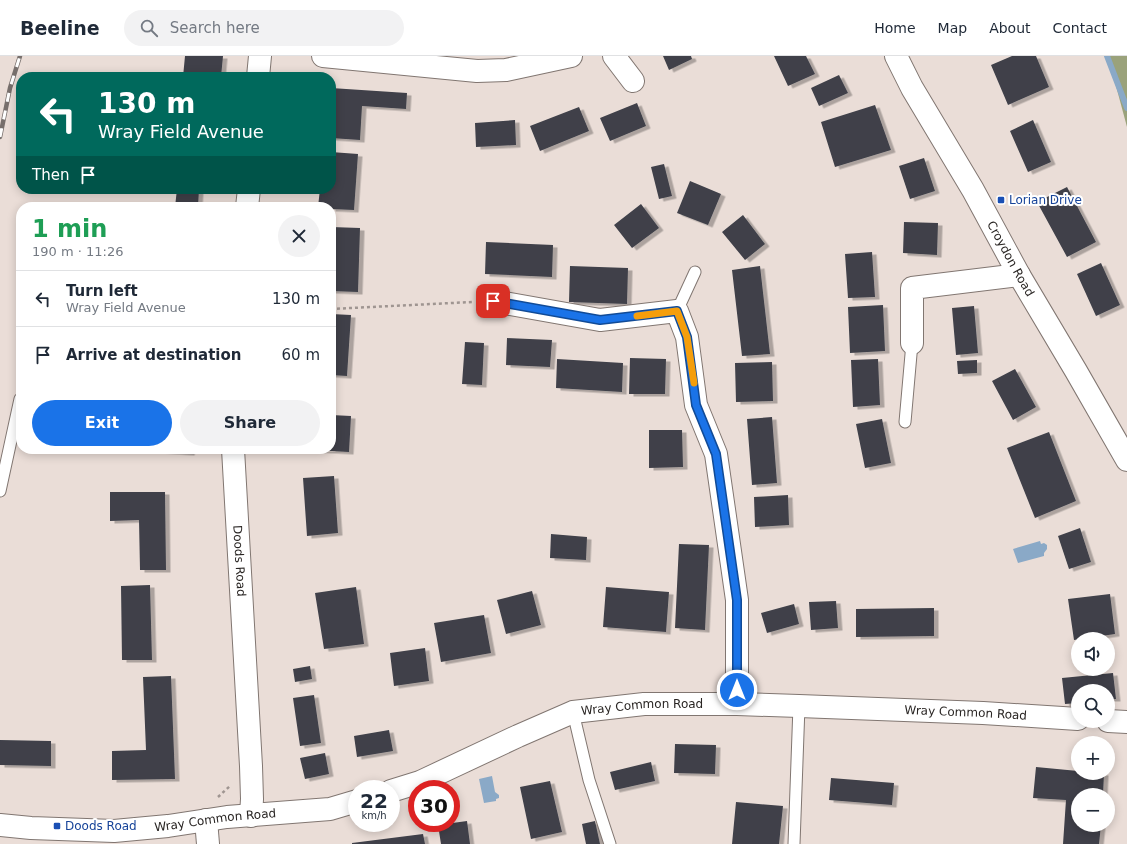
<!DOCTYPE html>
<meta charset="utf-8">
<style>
:root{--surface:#fff;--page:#f2f2f3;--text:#1f2937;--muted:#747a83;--line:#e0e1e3;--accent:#1a73e8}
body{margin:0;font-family:"DejaVu Sans",sans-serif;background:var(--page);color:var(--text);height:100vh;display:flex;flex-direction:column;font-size:15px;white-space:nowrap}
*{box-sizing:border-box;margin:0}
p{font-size:13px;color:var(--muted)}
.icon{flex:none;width:22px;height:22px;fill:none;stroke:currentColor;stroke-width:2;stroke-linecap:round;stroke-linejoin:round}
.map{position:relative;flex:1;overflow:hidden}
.details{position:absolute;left:16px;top:146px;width:320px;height:252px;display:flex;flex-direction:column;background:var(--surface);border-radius:16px;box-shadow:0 2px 10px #0003}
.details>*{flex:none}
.banner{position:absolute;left:16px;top:16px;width:320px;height:122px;border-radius:16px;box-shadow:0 2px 10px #0003;background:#00695c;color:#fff;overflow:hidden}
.controls{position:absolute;left:1071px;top:576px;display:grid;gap:8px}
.controls a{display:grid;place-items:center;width:44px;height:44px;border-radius:50%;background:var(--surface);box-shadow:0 2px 10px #0003;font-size:20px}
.speed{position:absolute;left:348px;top:724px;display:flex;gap:8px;font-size:20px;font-weight:700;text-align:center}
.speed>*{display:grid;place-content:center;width:52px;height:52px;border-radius:50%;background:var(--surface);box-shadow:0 2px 10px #0003;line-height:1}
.speed small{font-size:10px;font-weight:400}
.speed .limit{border:6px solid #d22;background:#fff;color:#111}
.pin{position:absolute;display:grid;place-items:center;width:34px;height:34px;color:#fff;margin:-17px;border-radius:8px;box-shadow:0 2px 6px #0006}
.me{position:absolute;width:44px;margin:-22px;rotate:0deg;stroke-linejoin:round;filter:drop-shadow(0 0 3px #0008)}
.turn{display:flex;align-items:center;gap:14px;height:84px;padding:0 16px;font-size:18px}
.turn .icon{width:52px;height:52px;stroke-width:2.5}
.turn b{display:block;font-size:28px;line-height:34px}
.then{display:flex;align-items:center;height:38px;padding:0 16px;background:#0003;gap:8px;font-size:15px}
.round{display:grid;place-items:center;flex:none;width:42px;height:42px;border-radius:21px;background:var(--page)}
.head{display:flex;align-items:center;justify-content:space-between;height:68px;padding:0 16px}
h1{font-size:24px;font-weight:800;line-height:30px;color:#1e9e55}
.button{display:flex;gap:8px;margin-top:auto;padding:8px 16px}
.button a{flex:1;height:46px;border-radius:24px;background:var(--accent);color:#fff;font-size:16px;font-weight:800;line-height:46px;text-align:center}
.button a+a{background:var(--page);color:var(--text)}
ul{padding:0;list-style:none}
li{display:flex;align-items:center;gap:12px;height:56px;padding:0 16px;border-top:1px solid var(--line)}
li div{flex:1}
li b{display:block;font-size:15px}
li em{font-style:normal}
header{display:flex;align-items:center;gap:24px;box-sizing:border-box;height:56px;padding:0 20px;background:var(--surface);border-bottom:1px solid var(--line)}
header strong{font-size:19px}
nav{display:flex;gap:22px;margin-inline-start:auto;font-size:14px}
.search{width:280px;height:36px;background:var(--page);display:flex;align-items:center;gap:10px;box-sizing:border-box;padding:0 14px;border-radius:22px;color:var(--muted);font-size:15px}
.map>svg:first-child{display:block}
.forest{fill:#9aa27b}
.water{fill:#8aa9c7}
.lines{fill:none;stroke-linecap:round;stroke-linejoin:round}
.stream{stroke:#8aa9c7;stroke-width:6}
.building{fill:#3f4049;filter:url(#shadow)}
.lane-casing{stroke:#817671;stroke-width:13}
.street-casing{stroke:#817671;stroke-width:24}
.primary-casing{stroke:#817671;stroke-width:24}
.path{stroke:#9f9591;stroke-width:2.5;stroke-dasharray:3 3;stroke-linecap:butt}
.lane{stroke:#fff;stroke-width:11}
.street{stroke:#fff;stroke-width:22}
.primary{stroke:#fff;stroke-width:22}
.rail-casing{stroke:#776f6c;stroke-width:4.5}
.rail{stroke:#fff;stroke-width:3;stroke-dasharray:9;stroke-linecap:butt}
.route-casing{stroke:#114b97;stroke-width:10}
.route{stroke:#1a73e8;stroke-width:7}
.slow{stroke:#f59e0b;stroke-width:7}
.transit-dot{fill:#1a4fb4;stroke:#fff;stroke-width:1.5}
.labels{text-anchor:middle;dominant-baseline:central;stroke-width:4;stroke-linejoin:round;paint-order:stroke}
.transit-label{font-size:12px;fill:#164399;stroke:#fff;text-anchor:start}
.street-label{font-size:12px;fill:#292523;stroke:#fff}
</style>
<header>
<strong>Beeline</strong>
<div class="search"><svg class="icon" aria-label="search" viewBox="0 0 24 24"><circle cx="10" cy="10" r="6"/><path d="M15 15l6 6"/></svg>Search here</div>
<nav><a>Home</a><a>Map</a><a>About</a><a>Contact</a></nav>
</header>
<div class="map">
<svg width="1127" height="788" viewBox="0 0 1127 788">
<defs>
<filter id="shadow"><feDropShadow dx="4.5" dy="2.5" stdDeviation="0" flood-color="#0004"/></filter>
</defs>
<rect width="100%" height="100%" fill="#eaddd7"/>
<path class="forest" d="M1108,0H1127V71Z"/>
<path class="water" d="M1040,485L1041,488L1044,487L1047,489V493L1044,497V500L1018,507L1013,493Z
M492,720L495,736L499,739V742L496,743V745L484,747L479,723Z"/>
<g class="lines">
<path class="stream" d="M1107,0L1127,52"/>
</g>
<path class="building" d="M185,0H223L221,21H183Z
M663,0H691L692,3L669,14Z
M774,0H806L815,18L788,30Z
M1012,0H1036L1049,31L1008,49L991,9Z
M839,19L848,37L819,50L811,32Z
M331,32L407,37L406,53L362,50L360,84L331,82Z
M637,47L646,70L610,85L600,62Z
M875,49L891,94L835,111L821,66Z
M579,51L589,75L540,95L530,70Z
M515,64L516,89L476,91L475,67Z
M1033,64L1051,106L1028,116L1010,75Z
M331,96L358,98L354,154L331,153V151H318L320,133H331Z
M924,102L935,135L910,143L899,110Z
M664,108L672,140L659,143L651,111Z
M690,125L721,138L708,169L677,157Z
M1067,131L1096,186L1067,201L1037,146Z
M177,133H199L198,151H175Z
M641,148L659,172L632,192L614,169Z
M743,159L765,188L745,204L722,176Z
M904,166L938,167L937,199L903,197Z
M331,171L360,172L358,236L331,235Z
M486,186L553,189L552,221L485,218Z
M872,196L875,241L848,242L845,198Z
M1101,207L1120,249L1096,260L1077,218Z
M570,210L628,212L627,248L569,246Z
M760,210L770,298L742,300L732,214Z
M883,249L885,295L850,297L848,251Z
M974,250L978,297L956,299L952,252Z
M331,258L351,259L347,320L331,319Z
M507,282L552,284L550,311L506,309Z
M465,286L484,287L482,329L462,328Z
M630,302L666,303L665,338H629Z
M557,303L623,307L622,336L556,332Z
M878,303L880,349L853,351L851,304Z
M977,304V317L958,318L957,305Z
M772,306L773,345L736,346L735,307Z
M1015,313L1036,351L1013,364L992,325Z
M331,359L351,360L349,396L314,394L315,393H331Z
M772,361L777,427L752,429L747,363Z
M882,363L891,407L865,412L856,368Z
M649,374H682L683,411L649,412Z
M1049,376L1076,445L1035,462L1007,392Z
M147,393H191L190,397L147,394Z
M334,420L338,477L307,480L303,422Z
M110,436H165L166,514H140L139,464L110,465Z
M788,439L789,469L755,471L754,441Z
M1080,472L1091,506L1069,513L1058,480Z
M551,478L587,481L586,504L550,502Z
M679,488L709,489L705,574L675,572Z
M150,529L152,604H122L121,530Z
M356,531L364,588L324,593L315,537Z
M606,531L669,536L666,576L603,571Z
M532,535L541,569L506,578L497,544Z
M1110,538L1115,578L1074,584L1068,543Z
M836,545L838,572L811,574L809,546Z
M794,548L799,568L767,577L761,557Z
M934,552V580L856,581V553Z
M484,559L491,597L441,606L434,567Z
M425,592L429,625L394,630L390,597Z
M310,610L312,623L295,626L293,613Z
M1113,617L1116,643H1108V635H1078V647L1065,648L1062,622Z
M171,620L175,723L112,724V695L146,694L143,621Z
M314,639L321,687L300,690L293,642Z
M389,674L393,695L357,701L354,680Z
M0,684L51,685V710L0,709Z
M675,688L716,689L715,718L674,717Z
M325,697L329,718L305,723L300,702Z
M651,706L655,725L615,734L610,716Z
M1036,711L1078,715V717H1104L1103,739H1078V769H1101L1099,788H1063L1066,744L1033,742Z
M831,722L894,727L892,749L829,744Z
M550,725L562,776L531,783L520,731Z
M736,746L783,750L779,788H732Z
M467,765L470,788H441L438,769Z
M595,765L600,788H586L582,768Z
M423,778L425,788H352V787Z"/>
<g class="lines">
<g class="lane-casing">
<path id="lane" d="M677,255L695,216
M905,366L912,287
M0,435L20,343
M573,656L589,724L610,788
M794,788L799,650"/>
</g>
<g class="street-casing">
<g id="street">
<path d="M323,0L477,15L506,14L571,0"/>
<path d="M614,0L633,25"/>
<path d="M258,21L260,0"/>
<path d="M247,151L249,133"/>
<path d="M493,245L600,264L677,255L687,281L696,349L716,398L737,544V648"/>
<path d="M912,287V232L1019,219"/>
<path id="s1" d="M233,393L251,710L252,743L251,760"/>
<path d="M1108,665L1127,666"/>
<path id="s2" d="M391,735L420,726L518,680L573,656L644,648H737L799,650L983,657L1078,663"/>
<path d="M206,764L208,788"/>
<path id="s3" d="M0,769L31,772L114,775L168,770L227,761L330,753L357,745"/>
</g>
</g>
<g class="primary-casing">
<g id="primary">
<path id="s4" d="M896,0L912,32L973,134L1019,219L1076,315L1127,404"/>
</g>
</g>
<path class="path" d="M331,253L472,246
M218,741L230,730"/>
<use href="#lane" class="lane"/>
<use href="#street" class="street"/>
<use href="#primary" class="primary"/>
<g class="rail-casing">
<path id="rail" d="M0,81L10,32L20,0"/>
</g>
<use href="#rail" class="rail"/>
</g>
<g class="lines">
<g class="route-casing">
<path id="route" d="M493,245L600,264L677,255L687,281L696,349L716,398L737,544V634"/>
</g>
<use href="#route" class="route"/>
<path class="slow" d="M637,260L677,255L687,281L694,327"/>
</g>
<g class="transit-dot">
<rect x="997" y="140" width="8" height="8" rx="2"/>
<rect x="53" y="766" width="8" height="8" rx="2"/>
</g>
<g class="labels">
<g class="transit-label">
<text x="1009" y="144">Lorian Drive</text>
<text x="65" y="770">Doods Road</text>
</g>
<g class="street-label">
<text stroke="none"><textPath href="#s4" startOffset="233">Croydon Road</textPath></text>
<text stroke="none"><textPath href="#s1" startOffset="112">Doods Road</textPath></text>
<text stroke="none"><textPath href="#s2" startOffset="268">Wray Common Road</textPath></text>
<text stroke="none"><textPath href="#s2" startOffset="592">Wray Common Road</textPath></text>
<text stroke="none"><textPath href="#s3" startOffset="216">Wray Common Road</textPath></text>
</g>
</g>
</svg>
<div class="controls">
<a><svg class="icon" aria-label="sound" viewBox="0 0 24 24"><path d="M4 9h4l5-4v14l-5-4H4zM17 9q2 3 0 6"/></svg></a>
<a><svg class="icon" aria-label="search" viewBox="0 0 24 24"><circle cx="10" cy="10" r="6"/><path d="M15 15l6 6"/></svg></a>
<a>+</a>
<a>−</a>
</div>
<div class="speed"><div>22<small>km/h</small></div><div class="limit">30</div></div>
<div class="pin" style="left:493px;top:245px;background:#d93025"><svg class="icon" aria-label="arrive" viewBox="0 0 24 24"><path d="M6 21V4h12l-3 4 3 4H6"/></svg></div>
<svg class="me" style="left:737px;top:634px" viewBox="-20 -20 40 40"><circle r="17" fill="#1a73e8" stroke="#fff" stroke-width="3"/><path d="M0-11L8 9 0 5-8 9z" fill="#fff"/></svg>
<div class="banner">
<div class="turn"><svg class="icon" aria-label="left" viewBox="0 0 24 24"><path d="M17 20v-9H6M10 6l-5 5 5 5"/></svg><div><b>130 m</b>Wray Field Avenue</div></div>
<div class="then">Then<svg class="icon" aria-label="arrive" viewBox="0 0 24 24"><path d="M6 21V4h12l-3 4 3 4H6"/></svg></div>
</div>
<section class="details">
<div class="head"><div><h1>1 min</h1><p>190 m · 11:26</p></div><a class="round"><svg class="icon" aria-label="close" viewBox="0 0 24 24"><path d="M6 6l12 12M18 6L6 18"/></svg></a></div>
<ul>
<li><svg class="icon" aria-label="left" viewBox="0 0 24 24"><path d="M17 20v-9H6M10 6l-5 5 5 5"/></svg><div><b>Turn left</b><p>Wray Field Avenue</p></div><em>130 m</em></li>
<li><svg class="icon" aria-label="arrive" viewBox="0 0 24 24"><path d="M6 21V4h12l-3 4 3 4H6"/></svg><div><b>Arrive at destination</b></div><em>60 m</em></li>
</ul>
<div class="button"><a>Exit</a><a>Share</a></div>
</section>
</div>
